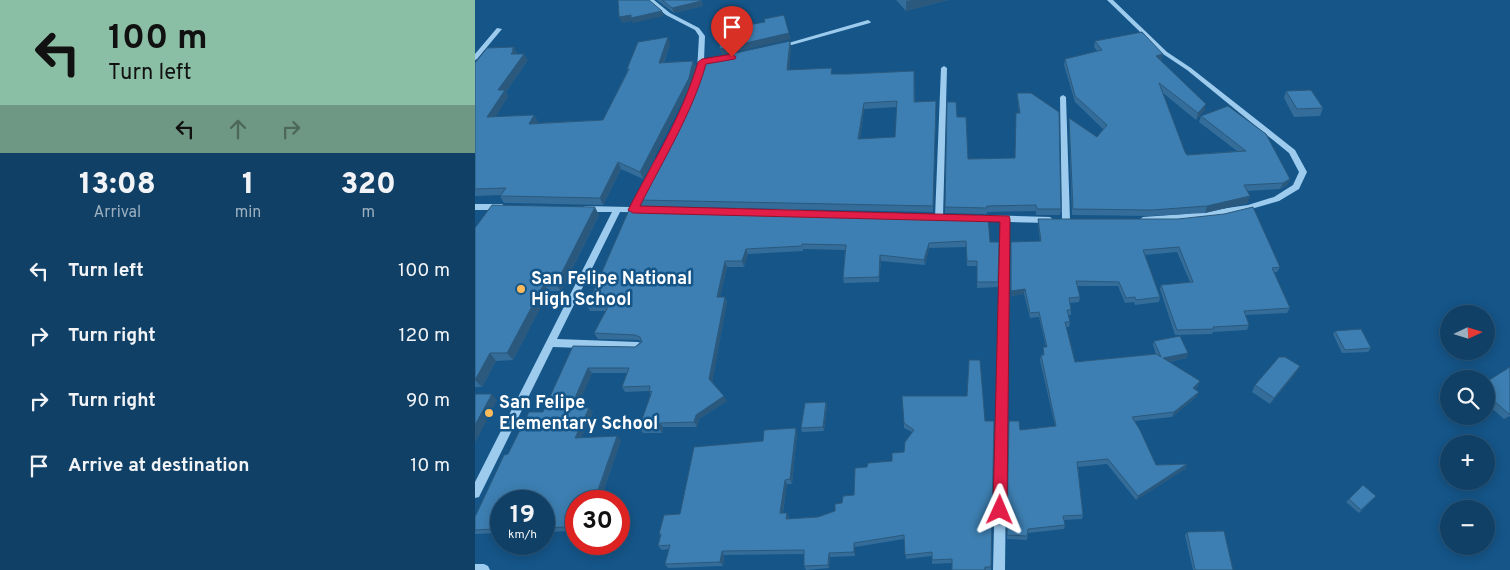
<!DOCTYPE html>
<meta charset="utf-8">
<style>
:root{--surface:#104066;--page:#1e4b6f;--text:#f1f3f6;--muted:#9cafbf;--line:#30597a}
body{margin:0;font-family:Overpass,sans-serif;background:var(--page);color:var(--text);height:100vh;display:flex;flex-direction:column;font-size:19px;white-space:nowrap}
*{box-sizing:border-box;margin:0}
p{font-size:16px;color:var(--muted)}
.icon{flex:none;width:28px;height:28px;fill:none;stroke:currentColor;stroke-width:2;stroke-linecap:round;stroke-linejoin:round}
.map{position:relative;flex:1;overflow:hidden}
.details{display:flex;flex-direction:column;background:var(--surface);width:475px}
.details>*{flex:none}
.banner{background:#8abfa5;color:#111;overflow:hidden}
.needle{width:32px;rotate:86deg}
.tools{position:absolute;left:965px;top:305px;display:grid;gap:10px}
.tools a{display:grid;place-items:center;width:55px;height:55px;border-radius:50%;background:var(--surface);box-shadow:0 2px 12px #0003,0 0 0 1px var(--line);font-size:25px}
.speed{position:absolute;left:15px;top:490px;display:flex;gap:10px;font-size:25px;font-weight:700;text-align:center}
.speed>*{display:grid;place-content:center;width:65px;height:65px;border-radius:50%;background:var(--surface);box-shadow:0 2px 12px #0003,0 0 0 1px var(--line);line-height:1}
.speed small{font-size:12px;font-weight:400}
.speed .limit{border:8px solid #d22;background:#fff;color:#111}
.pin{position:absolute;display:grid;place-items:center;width:42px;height:42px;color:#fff;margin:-51px -21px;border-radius:50% 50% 50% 0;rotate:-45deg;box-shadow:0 0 5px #0007}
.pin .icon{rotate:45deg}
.me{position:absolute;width:55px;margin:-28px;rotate:1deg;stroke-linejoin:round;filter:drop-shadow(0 0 4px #0008)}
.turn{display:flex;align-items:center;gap:18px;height:105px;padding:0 25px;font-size:22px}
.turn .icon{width:65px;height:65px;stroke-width:2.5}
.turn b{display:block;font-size:35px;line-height:42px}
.lanes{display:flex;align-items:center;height:48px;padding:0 25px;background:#0003;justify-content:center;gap:25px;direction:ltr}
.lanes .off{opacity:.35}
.eta{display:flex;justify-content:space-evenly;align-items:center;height:85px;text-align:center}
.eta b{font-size:30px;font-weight:800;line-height:35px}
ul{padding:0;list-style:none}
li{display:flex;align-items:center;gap:15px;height:65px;padding:0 25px}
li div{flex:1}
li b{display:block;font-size:19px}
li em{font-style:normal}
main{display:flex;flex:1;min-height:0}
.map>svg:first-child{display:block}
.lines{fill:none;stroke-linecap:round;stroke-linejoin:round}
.minor{fill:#9ccbee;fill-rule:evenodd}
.wall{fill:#346d99;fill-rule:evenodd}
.shaded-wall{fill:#2b597d}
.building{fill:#3d7fb2;stroke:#2b597d;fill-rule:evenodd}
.route{fill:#e11d48;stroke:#92132f}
.poi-dot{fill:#ffbb59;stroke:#155588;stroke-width:2}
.labels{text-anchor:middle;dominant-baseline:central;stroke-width:5;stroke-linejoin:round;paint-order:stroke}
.poi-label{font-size:18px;font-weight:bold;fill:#fff;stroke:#155588;text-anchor:start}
</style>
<main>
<section class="details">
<div class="banner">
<div class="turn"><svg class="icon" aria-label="left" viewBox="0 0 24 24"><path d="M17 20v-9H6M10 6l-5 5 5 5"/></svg><div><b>100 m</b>Turn left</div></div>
<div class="lanes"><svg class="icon" aria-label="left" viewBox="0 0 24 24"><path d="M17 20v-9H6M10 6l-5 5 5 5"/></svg><svg class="icon off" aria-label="ahead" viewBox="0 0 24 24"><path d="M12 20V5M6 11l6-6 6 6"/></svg><svg class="icon off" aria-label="right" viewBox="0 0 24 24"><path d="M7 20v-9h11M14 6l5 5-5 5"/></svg></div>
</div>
<div class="eta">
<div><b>13:08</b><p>Arrival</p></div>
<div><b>1</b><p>min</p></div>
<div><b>320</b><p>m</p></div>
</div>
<ul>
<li><svg class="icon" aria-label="left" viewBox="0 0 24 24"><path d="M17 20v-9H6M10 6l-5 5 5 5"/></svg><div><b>Turn left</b></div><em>100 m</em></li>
<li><svg class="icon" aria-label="right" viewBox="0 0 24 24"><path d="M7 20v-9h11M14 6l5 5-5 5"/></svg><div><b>Turn right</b></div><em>120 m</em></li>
<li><svg class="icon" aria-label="right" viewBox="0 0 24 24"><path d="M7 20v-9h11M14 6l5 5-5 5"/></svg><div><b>Turn right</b></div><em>90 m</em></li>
<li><svg class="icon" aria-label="arrive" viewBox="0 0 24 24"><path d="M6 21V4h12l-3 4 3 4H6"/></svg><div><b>Arrive at destination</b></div><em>10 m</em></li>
</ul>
</section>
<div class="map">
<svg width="1035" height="570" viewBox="0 0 1035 570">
<rect width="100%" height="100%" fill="#155588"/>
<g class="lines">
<path class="minor" d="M173,0H179L195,13L224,28L230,36L229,60L259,55L262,57L259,59L229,64L228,71L210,113H206L205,112L222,71L224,36L220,30L191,15Z
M632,0H638L692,52L716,68L820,150L832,172L824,189L804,201L776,209L741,216L710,220L665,222L664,220L668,217L710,214L773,205L799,197L818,185L824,172L814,153L712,70L688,54Z
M393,20L396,22L395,23L306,48L303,46Z
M22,28L27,29L2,59L0,60V54Z
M469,66L472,68L468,217L464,220L460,217L466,68Z
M588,95L591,97L595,220L591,223L587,220L585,97Z
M180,159H183L187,161L163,207L330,210L334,213L330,216L145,212L82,339L163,342L166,343L168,346L166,349L163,350L78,347L4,497L0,498V482L137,212H110L106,209L110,206L155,207Z
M0,204H27L31,207L27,210H0Z
M503,215L575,217L579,220L575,223L534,222L530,570H518L526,221L500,220L499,218L500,216Z
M0,564H9L13,566L15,570H0Z"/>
</g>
<path class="wall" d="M182,0H226L228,6L199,13Z
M421,0H473L431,11Z
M620,41L688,54L686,61L730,110L721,120L688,93L710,152L712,155L762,151L724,122L726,116L815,179L812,185L805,189L772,191L773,203L730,213L675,216L597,215L594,125V118L622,137L628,129L600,102L589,65L590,59L622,51L619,47Z
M195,44L189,62L218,61L221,67L216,84L168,179L146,169L128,205L29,203L25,196L26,195L0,196V63L39,47L42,54L53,60L31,92L33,97L20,117L59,115L63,122L62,123L128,120L153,70L152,69Z
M316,46L314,70L358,74H373L439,71L440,102L461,101L458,212L166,206L163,200L224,80L247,60ZM422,107L420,137L385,139L389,109Z
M811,91L848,108L845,116L819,117L809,98Z
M542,93L586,209L585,215H561V211L512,212V214L470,213V207L482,117L493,159L540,158L544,113Z
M154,210L515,242H524L523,287L502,288V266H492L491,247L454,248L450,265L406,261L404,282L369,283L368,278L370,250L328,249V251L273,254L269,267H252L245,297H250L252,302L237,382L252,401L224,419L222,427H188L187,433H168L164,428L176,395L174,391L150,392L147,387L152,373H117L102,407L118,412L106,438L146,440L125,501H101V514L95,531L73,532L69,528V525L73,514H69V501H26L24,533L0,534V517L33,454L68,412L98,346L160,347L166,341L163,340L123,339L119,333L131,311H115L112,306Z
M124,215L86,291H74L38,360L21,361L7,387H0V228Z
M563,219L805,267L802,272H799L815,308L812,313L771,315L774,325L772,330L738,332L737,334L700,335L685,289L686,285L715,282L702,252L670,255L685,297L684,302L660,305L659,302L650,303L643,286H602L605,297L604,302L595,303L596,310V315H593L595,322L594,327H591L600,362L681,354L678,345L679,341L712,358L694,362L725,381L723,386L720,389L722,396L697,417L660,421L681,465L712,464L710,469L661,500L632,464L603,467L608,515L607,519L589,520L590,525L589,529L553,533L552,540L532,539L534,421L545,430L580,426L565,360L566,355H568V347H571L564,317L555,318L549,294L536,296V242L565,241L563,224Z
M860,331L896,348L893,352L867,353L858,334Z
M1035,367V416L1029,419L1013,405Z
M821,373L795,404L777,392L780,385Z
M974,401V412L968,407Z
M351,402L352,406L349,431L327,432L326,428Z
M978,416H996L986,423Z
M519,421L516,570H477V563L457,564V556L431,559L429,539L380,547V556L355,557L354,568L331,570L329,566V554L249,555L248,566L193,568L190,564L194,549L187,550L183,546L185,536L184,534L205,514L288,441L322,433L317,484H312L308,513H312L314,517L313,519L343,517L360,511L367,503L379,495L392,467L417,461L429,452L437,432L429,428V423Z
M901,496L884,513L871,502L874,499Z
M712,532L758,570H718L710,535Z"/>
<path class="shaded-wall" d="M436,0H473L431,11V1Z
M226,1L228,6L199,13L197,8Z
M187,11L189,16L158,23L157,21L147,23L144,17Z
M314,33L316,39L247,55L245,49Z
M193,37L195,44L186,69L184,63Z
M315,41L316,46L314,76L312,70Z
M39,47L42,54H36L37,50Z
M49,54L53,60L31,92L33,97L16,124L12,117L23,90Z
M688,54L686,61L681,56Z
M218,61L221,67L216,84L168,179L165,172Z
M461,101V107L458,212V206Z
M389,103V109L384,144L383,139Z
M731,104L730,110L721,120L723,113Z
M59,115L63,122L58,130L54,124Z
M143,162L146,169L128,205L125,198Z
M815,179L812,185L805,189L808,183Z
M775,196L773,203L730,213L732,206Z
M120,207L124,215L86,291L81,284Z
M454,243V248L450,265L449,260Z
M271,249L273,254L269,267L267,261Z
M405,255L406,261L404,282V277Z
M250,261L252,267L244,302L242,297Z
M69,284L74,291L38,360L32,353Z
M550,289L549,294L536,296V291Z
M250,297L252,302L237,384L234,379Z
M15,353L21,361L7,387L0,380Z
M713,353L712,358L687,363L688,358Z
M825,366L821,373L795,404L799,398Z
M113,368L117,373L100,412L96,407Z
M725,381L723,386L717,393L718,388Z
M724,392L722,396L697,417L699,412Z
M17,394L22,400L0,443V425Z
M249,396L252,401L224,419L222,427L219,422L221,415Z
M351,402L352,406L349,431L348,427Z
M114,408L118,412L104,443L100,438Z
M993,416H996L986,423L990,418Z
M185,423L188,427L187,433L184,428Z
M321,428L322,433L317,484L315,479Z
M142,436L146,440L125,501H120Z
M712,464L710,469L661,500L663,496Z
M310,480L312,484L307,517L305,513Z
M100,501L101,503V514L95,531L91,527Z
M26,511V528L24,533L19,529Z
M312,513L314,517L313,524L311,519Z
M379,543L380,547V556L379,552Z
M247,551L249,555L248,566L245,562Z
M354,553L355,557L354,568L353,565Z"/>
<path class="building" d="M143,0H174L187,11L156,18V15L144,17Z
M187,0H226V1L197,8Z
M309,15L314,33L245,49L242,30L290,22L289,19Z
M667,32L688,54L681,56L731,104L723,113L684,83L710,152L712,155L771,151L726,116L753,106L791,134L815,179L808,183L769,185L775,196L732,206L677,210L598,209L594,118L622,137L632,125L600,96L590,59L627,50L620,41Z
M193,37L184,63L218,61L214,78L165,172L143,162L125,198L25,196L31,188L0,189V63L12,48L39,47L37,50H39L36,54H49L23,90H30L12,117L59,115L54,124L128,120L154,69H152L163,42Z
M315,41L312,70L357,68L356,74H373L439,71V102L461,101L458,206L163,200L224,80L229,61L247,60V56ZM422,101L420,137L383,139L389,103Z
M836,90L848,108L822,109L811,91Z
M542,93H556L584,112L586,209H562L561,205L512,206V208L470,207L472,102H481L482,117H491L493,159L540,158L541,113H545Z
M17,205L120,207L81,284H69L32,353H15L0,380V228Z
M778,207L805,267L797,268L815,308L769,311L774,325L738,327L739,329L702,330L686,285L718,282L704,247L668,250L685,297L661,300L660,297L651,298L644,282L601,281L605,297L594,298L596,310H592L595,322H590L600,362L681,354L686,357L679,341L705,336L713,353L688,358L725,381L718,388L724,392L699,412L657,417L665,430L681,465L712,464L663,496L633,459L602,462L608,515L588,516L590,525L553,529L552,536L532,535L534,421H544L545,430L581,426L566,355H569L568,347H572L564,312L555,313L550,289L536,291V242L566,241L563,219H703L749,214Z
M154,210L513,217L515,242H524L523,282H502V261H492L491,241L454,243L449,260L405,255L404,277L368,278L371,245L327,244V246L271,249L267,261H250L242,297H250L234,379L249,396L221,415L219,422L185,423L184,428H164L177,391L174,392L175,386L147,387L154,368H113L96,407L114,408L100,438L142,436L119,501H100L91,527L69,528V525L75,509H69V501H26V511L19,529L0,530V517L29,455L33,454L54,412H68L98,346L160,347L167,342L165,337L160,335L119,333L134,305L112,306Z
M886,329L896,348L870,350L860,331Z
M804,357H810L825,366L799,398L780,385Z
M494,360H505L510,421H519L516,567H510V570H477V559L457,560V552L430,555L429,535L379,543V552L354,553L353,565L329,566V550L247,551L245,562L190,564L195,545L183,546L186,534H184L189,515L205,514L219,447L288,441L289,430L321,428L315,479L310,480L305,513H312L311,519L343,517L360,511V504L367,503L368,496L379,495L380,468L392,467L393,463L417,461V453L429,452L430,442L439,430L429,423L427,396H492Z
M1035,367V414H1034L1018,400L1011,404V382Z
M0,394H17L0,425Z
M351,402L348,427L326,428L330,403Z
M888,485L901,496L886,510L874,499Z
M749,531L758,570H720L712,532Z"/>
<path class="route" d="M257,54L261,57L260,59L231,64C217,114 188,160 165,206L534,216L535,219L532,510L530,515L525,517L520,515L518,510L525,222L158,213L153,210C178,162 208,114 223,62L227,59Z"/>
<g class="poi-dot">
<circle cx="46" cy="289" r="5"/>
<circle cx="14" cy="413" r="5"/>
</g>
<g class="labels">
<g class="poi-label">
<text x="56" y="279">San Felipe National<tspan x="56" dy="21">High School</tspan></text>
<text x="24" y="403">San Felipe<tspan x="24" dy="21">Elementary School</tspan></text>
</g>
</g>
</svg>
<div class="tools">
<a><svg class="needle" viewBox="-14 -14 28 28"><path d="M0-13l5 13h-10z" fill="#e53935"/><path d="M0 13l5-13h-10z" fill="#9cafbf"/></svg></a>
<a><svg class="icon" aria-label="search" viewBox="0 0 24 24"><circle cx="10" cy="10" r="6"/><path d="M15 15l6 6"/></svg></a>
<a>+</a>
<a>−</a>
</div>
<div class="speed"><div>19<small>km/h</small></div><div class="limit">30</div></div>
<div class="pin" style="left:257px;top:57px;background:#d93025"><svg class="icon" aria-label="arrive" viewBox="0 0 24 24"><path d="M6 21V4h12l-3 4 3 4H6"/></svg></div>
<svg class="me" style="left:525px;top:510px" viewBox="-20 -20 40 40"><path d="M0-17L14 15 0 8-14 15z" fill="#e11d48" stroke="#fff" stroke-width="4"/></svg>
</div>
</main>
